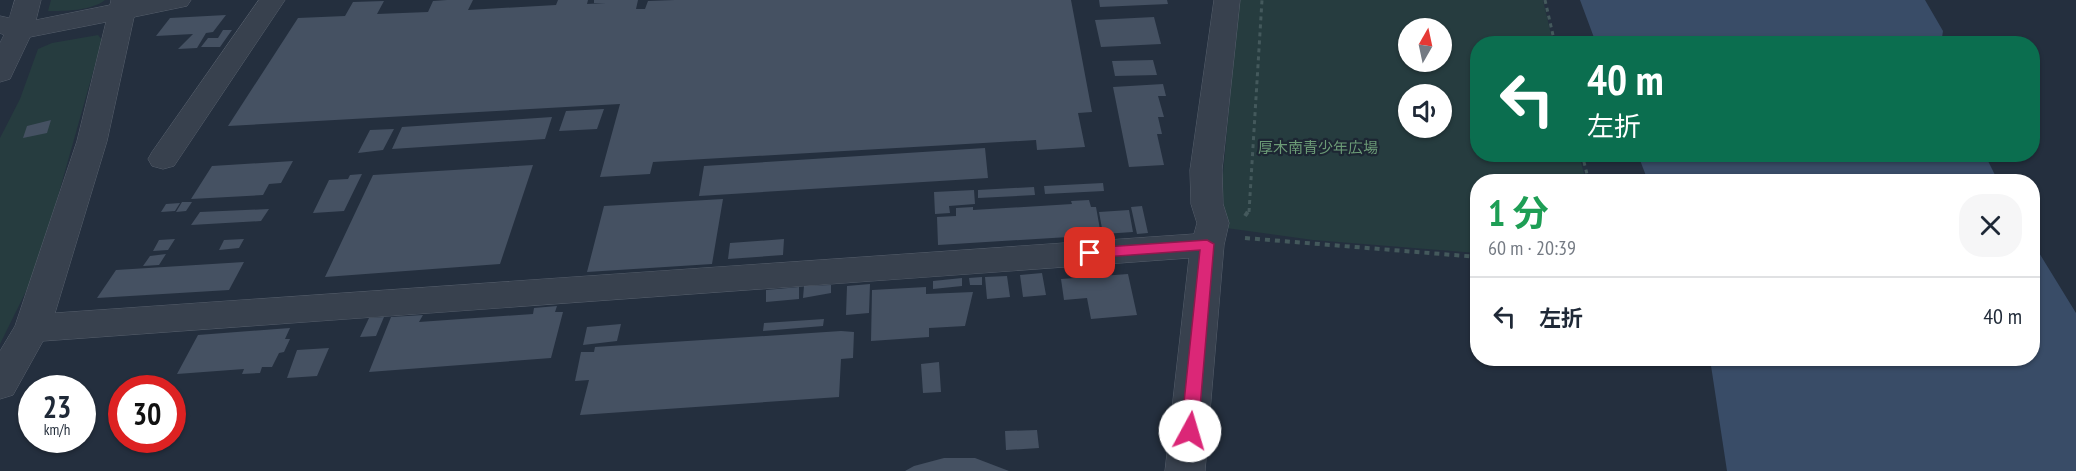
<!DOCTYPE html>
<html lang="ja">
<meta charset="utf-8">
<style>
:root{--surface:#fff;--page:#f6f6f7;--text:#1f2937;--muted:#747a83;--line:#e0e1e3}
body{margin:0;font-family:"PT Sans Narrow","Noto Sans JP",sans-serif;background:var(--page);color:var(--text);height:100vh;display:flex;flex-direction:column;font-size:22px;white-space:nowrap}
*{box-sizing:border-box;margin:0}
p{font-size:20px;color:var(--muted)}
.icon{flex:none;width:33px;height:33px;fill:none;stroke:currentColor;stroke-width:2;stroke-linecap:round;stroke-linejoin:round}
.map{position:relative;flex:1;overflow:hidden}
.sheet{position:absolute;left:1470px;top:174px;width:570px;height:192px;display:flex;flex-direction:column;background:var(--surface);border-radius:24px;box-shadow:0 2px 4px #0004}
.sheet>*{flex:none}
.guide{position:absolute;left:1470px;top:36px;width:570px;height:126px;border-radius:24px;box-shadow:0 2px 4px #0004;background:#0b6e4f;color:#fff;overflow:hidden}
.needle{width:39px;rotate:9deg}
.fabs{position:absolute;left:1398px;top:18px;display:grid;gap:12px}
.fabs a{display:grid;place-items:center;width:54px;height:54px;border-radius:50%;background:var(--surface);box-shadow:0 2px 4px #0004;font-size:30px}
.speed{position:absolute;left:18px;top:375px;display:flex;gap:12px;font-size:30px;font-weight:700;text-align:center}
.speed>*{display:grid;place-content:center;width:78px;height:78px;border-radius:50%;background:var(--surface);box-shadow:0 2px 4px #0004;line-height:1}
.speed small{font-size:15px;font-weight:400}
.speed .limit{border:9px solid #d22;background:#fff;color:#111}
.pin{position:absolute;display:grid;place-items:center;width:51px;height:51px;color:#fff;margin:-26px;border-radius:12px;box-shadow:0 3px 9px #0006}
.me{position:absolute;width:66px;margin:-33px;rotate:6deg;stroke-linejoin:round;filter:drop-shadow(0 0 4px #0008)}
.turn{display:flex;align-items:center;gap:21px;height:126px;padding:0 18px;font-size:27px}
.turn .icon{width:78px;height:78px;stroke-width:2.5}
.turn b{display:block;font-size:42px;line-height:51px}
.round{display:grid;place-items:center;flex:none;width:63px;height:63px;border-radius:24px;background:var(--page)}
.headline{display:flex;align-items:center;justify-content:space-between;height:102px;padding:0 18px}
h1{font-size:36px;font-weight:700;line-height:45px;color:#1e9e55}
ul{padding:0;list-style:none}
li{display:flex;align-items:center;gap:18px;height:78px;padding:0 18px;border-top:2px solid var(--line)}
li div{flex:1}
li b{display:block;font-size:22px}
li em{font-style:normal}
.map>svg:first-child{display:block}
.green{fill:#263c3f;fill-rule:evenodd}
.water{fill:#394c67}
.building{fill:#455162}
.lines{fill:none;stroke-linecap:round;stroke-linejoin:round}
.minor-casing{stroke:#565f6c;stroke-width:1}
.path-far1{stroke:#44595c;stroke-width:3;stroke-dasharray:4 4;stroke-linecap:butt}
.path{stroke:#44595c;stroke-width:4;stroke-dasharray:5 5;stroke-linecap:butt}
.minor{fill:#38414e;fill-rule:evenodd}
.route{fill:#db2777;stroke:#8e194d;stroke-width:1.5}
.labels{text-anchor:middle;dominant-baseline:central;stroke-width:4.5;stroke-linejoin:round;paint-order:stroke}
.park-label{font-size:15px;fill:#6b9a76;stroke:#1d2633}
</style>
<div class="map">
<svg width="2076" height="471" viewBox="0 0 2076 471">
<rect width="100%" height="100%" fill="#242f3e"/>
<path class="green" d="M51,0H105C91,11 65,11 48,11Z
M1239,0H1543L1553,43L1478,44V154L1579,155L1586,181L1478,182L1477,253L1313,240L1226,228L1222,185ZM1408,28H1442V62H1408ZM1408,94H1442V128H1408Z
M98,35L102,40L38,267L0,344V138L20,99L38,49L52,43Z"/>
<path class="water" d="M1580,0H1925L1943,31L1941,44L1596,43Z
M1638,155H1985L1998,181H1648Z
M2033,243L2076,313V471H1727L1710,359L2032,358Z"/>
<path class="building" d="M447,0H473L468,10L556,5L558,0H588L587,4L606,3H594V0H638L636,9H645L648,1L675,0H1071L1092,112L1078,113L1085,147L1037,150L1036,140L653,162L650,174L600,177L620,104L228,126L298,18L345,16L353,2L384,1L377,14L428,12L433,1Z
M1099,0H1167L1168,4L1100,7Z
M226,15L213,32L206,33L197,48L178,49L193,34L156,36L170,18Z
M1154,17L1161,44L1101,47L1095,20Z
M223,30H232L220,47H201L208,38H218Z
M1153,60L1157,75L1115,76L1112,61Z
M1163,84L1166,96H1158L1164,117H1158L1162,134H1157L1164,165L1129,167L1113,87Z
M604,109L597,129L559,131L566,111Z
M552,117L545,139L392,149L402,127Z
M51,120L47,133L23,138L27,126Z
M394,129L383,150L358,153L370,130Z
M985,148L988,178L699,196L704,166Z
M293,161L281,183L269,184L263,195L191,199L212,166Z
M533,165L500,264L325,277L373,175Z
M362,174L344,211L313,213L329,180L348,179L350,175Z
M1103,183L1104,191L1045,194L1044,186Z
M1034,187L1035,195L978,198V190Z
M974,190L975,204L949,206L950,213L935,214L934,192Z
M723,199L712,264L587,272L604,206Z
M1089,200L1091,207H1096L1101,235L938,245L937,217L956,216V208L973,207V210L1072,204L1071,201Z
M182,202H192L186,211L176,212Z
M180,203L175,211L161,212L166,204Z
M1142,206L1148,233L1137,234L1131,207Z
M269,209L261,221L191,225L200,212Z
M1129,210L1133,232L1103,234L1099,212Z
M175,239L168,250L153,251L159,240Z
M244,239L239,248L219,250L224,240Z
M784,239L783,255L728,259L730,243Z
M166,254L159,265L143,266L150,256Z
M244,262L229,290L97,298L116,270Z
M1042,273L1046,295L1023,297L1020,275Z
M1128,274L1137,315L1091,319L1087,298L1064,300L1061,279Z
M1007,276L1010,297L987,299L985,277Z
M982,277V285H970L969,278Z
M962,278V286L933,289V281Z
M870,284L869,313L846,315L847,286Z
M831,285V293L803,298L804,286Z
M799,287V299L766,302V290Z
M926,287V294L973,292L965,326L929,328V337L871,341L872,290Z
M557,306L555,312H563L551,358L369,372L391,317L423,315L419,322L533,314L534,308Z
M384,317L376,336L360,337L369,318Z
M824,319L823,326L763,331L764,323Z
M621,324L617,341L583,345L587,327Z
M290,328L285,339H290L284,352L279,353L272,367H262L260,373L242,374L244,369L177,374L198,335Z
M841,331L854,332L853,358L841,359L839,397L580,415L589,380L575,381L581,352H594L595,347Z
M329,348L317,376L287,378L297,350Z
M939,362L941,392L923,393L921,364Z
M1037,430L1039,448L1006,450L1005,431Z
M944,458H975L1009,471H905L914,466Z"/>
<g class="lines">
<g class="minor-casing">
<path id="minor" d="M15,0H41L36,20L110,5L111,0H191L187,6L134,17L107,141L55,313L1194,234L1197,223L1191,204L1190,170L1214,0H1240L1222,170L1223,204L1229,223L1224,245L1205,471H1165L1189,258L43,341L13,395L0,399V351L15,326L77,141L106,22L30,37L10,79L0,82V43L4,35L0,33V16L9,18Z
M259,0H285L174,166L163,169L152,166L148,159L152,152Z"/>
</g>
<path class="path-far1" d="M1545,0L1555,44
M1582,154L1589,182
M1249,212L1262,0"/>
<path class="path" d="M1245,216L1249,210
M1245,238L1478,257"/>
<use href="#minor" class="minor"/>
</g>
<path class="route" d="M1207,240L1214,244L1198,431L1195,436H1184L1181,431L1200,250L1090,258L1083,253L1090,248Z"/>
<g class="labels">
<g class="park-label">
<text x="1318" y="147">厚木南青少年広場</text>
</g>
</g>
</svg>
<div class="fabs">
<a><svg class="needle" viewBox="-14 -14 28 28"><path d="M0-13l5 13h-10z" fill="#e53935"/><path d="M0 13l5-13h-10z" fill="#747a83"/></svg></a>
<a><svg class="icon" aria-label="sound" viewBox="0 0 24 24"><path d="M4 9h4l5-4v14l-5-4H4zM17 9q2 3 0 6"/></svg></a>
</div>
<div class="speed"><div>23<small>km/h</small></div><div class="limit">30</div></div>
<div class="pin" style="left:1090px;top:253px;background:#d93025"><svg class="icon" aria-label="arrive" viewBox="0 0 24 24"><path d="M6 21V4h12l-3 4 3 4H6"/></svg></div>
<svg class="me" style="left:1190px;top:431px" viewBox="-20 -20 40 40"><circle r="19" fill="#fff"/><path d="M0-13L10 11 0 6-10 11z" fill="#db2777"/></svg>
<div class="guide">
<div class="turn"><svg class="icon" aria-label="left" viewBox="0 0 24 24"><path d="M17 20v-9H6M10 6l-5 5 5 5"/></svg><div><b>40 m</b>左折</div></div>
</div>
<section class="sheet">
<div class="headline"><div><h1>1 分</h1><p>60 m · 20:39</p></div><a class="round"><svg class="icon" aria-label="close" viewBox="0 0 24 24"><path d="M6 6l12 12M18 6L6 18"/></svg></a></div>
<ul>
<li><svg class="icon" aria-label="left" viewBox="0 0 24 24"><path d="M17 20v-9H6M10 6l-5 5 5 5"/></svg><div><b>左折</b></div><em>40 m</em></li>
</ul>
</section>
</div>
